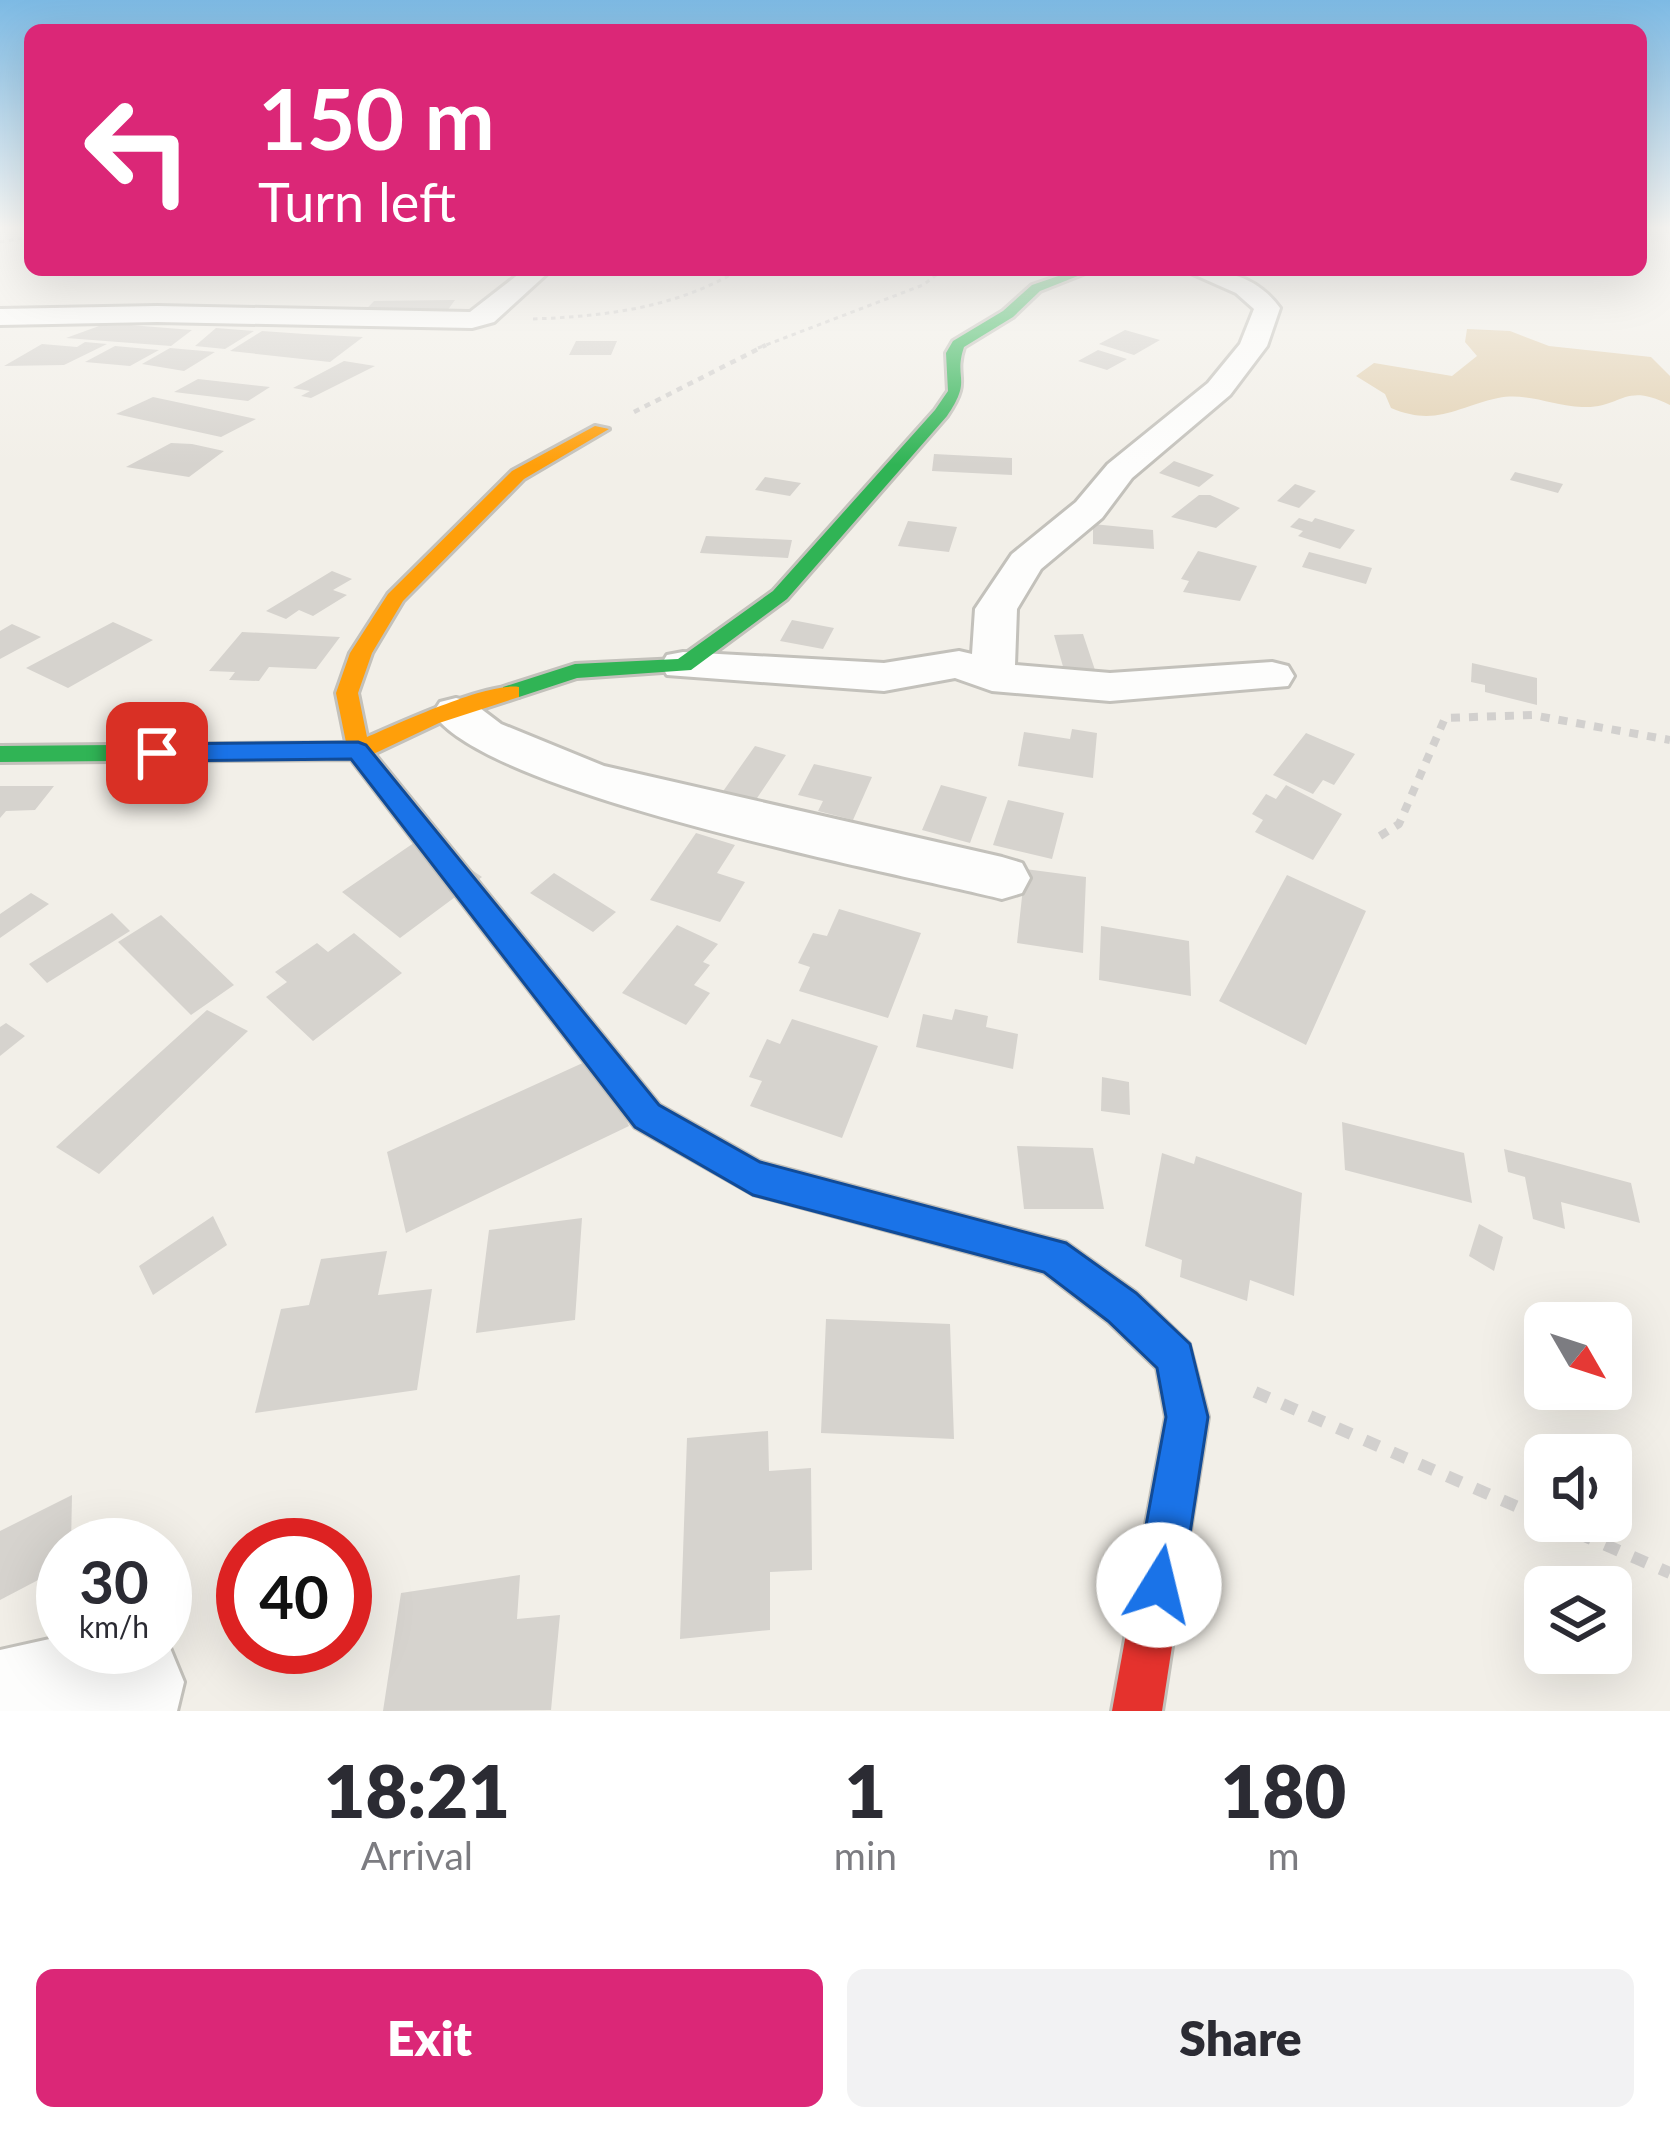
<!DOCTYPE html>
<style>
:root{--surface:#fff;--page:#f2f2f3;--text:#2b2b33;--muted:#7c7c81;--accent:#db2777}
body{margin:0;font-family:Lato,sans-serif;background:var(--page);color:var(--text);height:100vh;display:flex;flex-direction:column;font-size:45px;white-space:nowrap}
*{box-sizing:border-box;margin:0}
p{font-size:39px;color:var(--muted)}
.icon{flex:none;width:66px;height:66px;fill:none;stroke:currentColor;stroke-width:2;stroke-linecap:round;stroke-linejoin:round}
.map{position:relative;height:1711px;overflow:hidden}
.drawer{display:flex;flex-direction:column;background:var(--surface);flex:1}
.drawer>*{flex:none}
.guide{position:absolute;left:24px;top:24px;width:1623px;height:252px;border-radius:18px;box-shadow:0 12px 48px #0002;background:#db2777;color:#fff;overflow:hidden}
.needle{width:78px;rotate:129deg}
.fabs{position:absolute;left:1524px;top:1302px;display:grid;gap:24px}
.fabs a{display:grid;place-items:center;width:108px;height:108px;border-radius:18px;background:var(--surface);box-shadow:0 12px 48px #0002;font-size:60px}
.speed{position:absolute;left:36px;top:1518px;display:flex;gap:24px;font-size:60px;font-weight:700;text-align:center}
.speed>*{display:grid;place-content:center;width:156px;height:156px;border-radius:50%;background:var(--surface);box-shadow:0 12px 48px #0002;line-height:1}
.speed small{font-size:30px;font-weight:400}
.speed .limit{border:18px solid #d22;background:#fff;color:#111}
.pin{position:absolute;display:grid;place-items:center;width:102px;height:102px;color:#fff;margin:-51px;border-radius:24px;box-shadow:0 6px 18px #0006}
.me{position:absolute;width:132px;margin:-66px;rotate:9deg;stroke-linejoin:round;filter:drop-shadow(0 0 9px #0008)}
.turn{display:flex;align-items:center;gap:42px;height:252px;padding:0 36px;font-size:54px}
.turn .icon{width:156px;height:156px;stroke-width:2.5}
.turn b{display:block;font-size:84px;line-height:102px}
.eta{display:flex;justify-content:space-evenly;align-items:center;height:204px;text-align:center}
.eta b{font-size:72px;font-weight:800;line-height:84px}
.cta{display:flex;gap:24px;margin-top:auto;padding:24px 36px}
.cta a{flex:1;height:138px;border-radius:18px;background:var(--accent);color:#fff;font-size:48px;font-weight:800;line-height:138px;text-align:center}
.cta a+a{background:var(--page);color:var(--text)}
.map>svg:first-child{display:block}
.green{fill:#e3d2b4}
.building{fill:#d6d3ce}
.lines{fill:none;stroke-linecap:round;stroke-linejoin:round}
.street-casing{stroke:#c3c1bb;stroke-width:6}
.fast-casing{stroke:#c3c1bb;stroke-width:6}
.slow-casing{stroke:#c3c1bb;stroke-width:6}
.jam-casing{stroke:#c3c1bb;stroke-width:6}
.path-far3{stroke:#d2d0ce;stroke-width:3;stroke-dasharray:4.5 4.5;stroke-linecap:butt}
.path-far2{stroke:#d2d0ce;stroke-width:4.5;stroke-dasharray:6 6;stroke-linecap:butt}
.path-far1{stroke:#d2d0ce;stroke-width:8;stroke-dasharray:9 9;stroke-linecap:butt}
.path{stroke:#d2d0ce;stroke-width:12;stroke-dasharray:15 15;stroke-linecap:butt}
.street{fill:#fdfdfc;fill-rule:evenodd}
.fast{fill:#30b455;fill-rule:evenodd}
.slow{fill:#ff9f0a;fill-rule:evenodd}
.jam{fill:#e5322d;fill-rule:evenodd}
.route{fill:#1a73e8;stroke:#114b97;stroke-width:3}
</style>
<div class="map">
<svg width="1670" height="1711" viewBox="0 0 1670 1711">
<rect width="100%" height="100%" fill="#f2efe8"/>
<path class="green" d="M1467,329L1510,331L1549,346L1651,357L1670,376V405C1623,381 1622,409 1582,407C1554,406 1527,392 1498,398C1456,407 1436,427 1391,408L1385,394L1356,376L1374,363L1452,376L1477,356L1465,342Z"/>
<path class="building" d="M455,300L442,318L357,319L374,301Z
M130,325L192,330L171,346L66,338L99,326Z
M216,328L254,331L225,349L195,346Z
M1125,330L1160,340L1134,355L1099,344Z
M262,331L305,334L363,337L330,362L230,351Z
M576,341H617L611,355H569Z
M85,342L107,344L64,365L4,366L42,344L77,347Z
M115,346L159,350L130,366L85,362Z
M170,348L215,352L184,371L142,364Z
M1098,350L1127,359L1107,370L1078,361Z
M344,361L375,366L311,398L301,396L310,391L293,388Z
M198,379L270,387L248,401L174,392Z
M153,397L256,419L221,437L116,414Z
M171,443L192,444L224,451L189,477L126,467Z
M934,454L1012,458V475L932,471Z
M1174,461L1214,475L1199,487L1159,473Z
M1515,472L1563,484L1558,493L1510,480Z
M765,477L801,483L790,496L755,490Z
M1295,484L1316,491L1299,508L1277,501Z
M1199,495H1210L1240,508L1216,528L1171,517Z
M1299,518L1312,522L1315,518L1355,530L1340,549L1298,536L1303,531L1290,527Z
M908,521L957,527L949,552L898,546Z
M1093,524L1153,530L1154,549L1093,544Z
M706,536L792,540L788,558L700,553Z
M1198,551L1257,566L1240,601L1183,592L1189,581L1181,579Z
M1309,552L1372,568L1366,584L1302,567Z
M332,571L352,579L333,590L347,595L313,616L299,610L286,619L266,611Z
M792,620L834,628L823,649L780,641Z
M113,622L153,640L68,688L26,668Z
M12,624L41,637L0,659V631Z
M242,632L340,637L316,669L269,667L259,681L229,680L235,672L209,671Z
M1083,634L1095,670H1064L1054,635Z
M1472,663L1537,678V705L1485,692V685L1471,682Z
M1072,729L1097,733L1093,778L1018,766L1024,732L1070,739Z
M1306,733L1355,754L1334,785L1323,780L1313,794L1273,775Z
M755,746L786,755L751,807L719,797Z
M814,764L872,777L853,820L818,811L823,801L798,795Z
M941,785L987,797L970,843L922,830Z
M1286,785L1342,814L1313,860L1255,832L1263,820L1252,814L1266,794L1276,799Z
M0,786H54L35,810L6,811L0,818Z
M1008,800L1064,813L1052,859L993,845Z
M696,833L735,845L717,873L745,882L720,922L650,900Z
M424,836L482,877L400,938L342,892Z
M1025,869L1086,877L1083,953L1017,943Z
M554,873L616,912L593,932L530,893Z
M1287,875L1366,911L1306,1045L1219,1001Z
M31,893L49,904L0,938V914Z
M839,909L921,933L888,1018L799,991L810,967L798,963L813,933L827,936Z
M112,913L130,931L47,983L29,964Z
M161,915L234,985L191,1015L118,942Z
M677,925L718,944L703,962L710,965L694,985L710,993L686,1025L622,993Z
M1101,926L1189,941L1191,996L1099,980Z
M354,933L402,973L313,1041L266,997L287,982L275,972L317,943L328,952Z
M955,1009L988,1016L986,1027L1018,1034L1013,1069L916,1047L923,1014L952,1020Z
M207,1010L248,1031L99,1174L56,1147Z
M792,1019L878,1046L842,1138L750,1106L762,1081L749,1077L767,1039L780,1044Z
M6,1023L25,1036L0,1056V1027Z
M598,1056L629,1126L406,1233L387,1152Z
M1102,1077L1129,1082L1130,1115L1101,1111Z
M1342,1122L1464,1153L1472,1203L1345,1170Z
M1017,1146L1093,1148L1104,1209H1024Z
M1504,1149L1631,1183L1640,1223L1561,1202L1565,1229L1533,1219L1525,1177L1508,1172Z
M1162,1153L1194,1164L1196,1156L1302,1193L1294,1296L1250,1280L1247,1301L1180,1277L1182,1260L1145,1246Z
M213,1216L227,1245L153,1295L139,1266Z
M582,1218L575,1320L476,1333L489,1230Z
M1479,1224L1503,1237L1494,1271L1469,1256Z
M387,1251L378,1295L432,1289L417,1390L255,1413L281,1309L309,1305L321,1259Z
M826,1319L950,1324L954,1439L821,1433Z
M768,1431L769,1471L811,1468L812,1570L770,1572V1630L680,1639L687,1438Z
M72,1495L71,1545H63V1567L0,1600V1531Z
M520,1575L517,1619L560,1615L551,1710L383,1711L401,1593Z"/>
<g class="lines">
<g class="street-casing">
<path id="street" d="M524,270H551L494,322L472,328L157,322L0,325V309L157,306L470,312Z
M1184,270C1224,270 1255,274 1280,308L1267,346L1230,395L1132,478L1102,518L1041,569L1017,609L1015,665L1110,673L1272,662L1288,666L1294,676L1288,686L1110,701L992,691L955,678L884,691L667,675L661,665L667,655L683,652L884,663L959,651L972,654L975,609L1012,554L1076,502L1108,464L1208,383L1240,344L1254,309L1236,293Z
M456,698L472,702L501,724L604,766L1002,857L1022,863L1030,878L1022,893L1002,899C893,872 486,795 433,713L440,702Z
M63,1636V1647L170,1648L184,1682L177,1711H0V1650Z"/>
</g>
<g class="fast-casing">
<path id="fast" d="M1076,270H1093L1040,291L1013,317L964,347C953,380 973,378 947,416L787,599L691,670L577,678L519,697H503V687L575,664L678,659L773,591L935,410L948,391L946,353L953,341L1003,311L1032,285Z
M358,743L367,745L659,1105L760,1162L1066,1243L1136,1293L1189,1344L1208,1417L1185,1562L1178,1578L1162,1585L1146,1578L1139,1562L1166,1417L1157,1368L1108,1321L1044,1272L753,1194L635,1127L351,759L0,762V746Z"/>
</g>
<g class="slow-casing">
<path id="slow" d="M595,426L609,429L524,479L403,601L372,653L358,693L367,737C400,723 487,682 519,687V697L439,723L367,757H349L336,693L350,653L388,594L512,471Z"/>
</g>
<g class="jam-casing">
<path id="jam" d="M1162,1539L1178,1546L1185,1562L1162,1711H1112L1139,1562L1146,1546Z"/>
</g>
<path class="path-far3" d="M0,242L30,237
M533,319C607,316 675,308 739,270
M758,348L923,285L943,270"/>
<path class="path-far2" d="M634,412L766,345"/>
<path class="path-far1" d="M1380,836L1399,824L1445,718L1532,715L1670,740"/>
<path class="path" d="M1255,1392L1545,1519
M1550,1521L1670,1573"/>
<use href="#street" class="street"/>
<use href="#fast" class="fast"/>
<use href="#slow" class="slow"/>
<use href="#jam" class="jam"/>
</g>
<linearGradient id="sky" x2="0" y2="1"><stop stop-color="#7dbae4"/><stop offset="0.49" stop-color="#f9f8f5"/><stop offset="1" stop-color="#f9f8f5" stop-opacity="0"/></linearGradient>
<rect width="1670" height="465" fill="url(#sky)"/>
<path class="route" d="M358,742L366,745L659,1105L760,1162L1066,1243L1136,1293L1190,1344L1208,1417L1182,1585L1175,1602L1159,1608L1142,1602L1135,1585L1166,1417L1157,1368L1108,1321L1044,1272L753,1195L635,1127L351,759L157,761L145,753L157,744Z"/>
</svg>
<div class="fabs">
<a><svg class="needle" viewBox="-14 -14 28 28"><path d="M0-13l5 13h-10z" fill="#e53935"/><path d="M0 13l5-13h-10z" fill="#7c7c81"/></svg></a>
<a><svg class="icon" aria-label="sound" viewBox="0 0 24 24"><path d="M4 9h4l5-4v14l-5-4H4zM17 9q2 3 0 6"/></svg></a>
<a><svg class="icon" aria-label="layers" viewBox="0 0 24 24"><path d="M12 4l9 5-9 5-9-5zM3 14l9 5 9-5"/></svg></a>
</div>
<div class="speed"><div>30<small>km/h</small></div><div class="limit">40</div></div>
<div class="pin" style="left:157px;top:753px;background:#d93025"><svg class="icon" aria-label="arrive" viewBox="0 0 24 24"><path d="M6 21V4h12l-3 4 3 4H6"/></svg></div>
<svg class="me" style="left:1159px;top:1585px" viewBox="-20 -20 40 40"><circle r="19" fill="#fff"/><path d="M0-13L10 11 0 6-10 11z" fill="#1a73e8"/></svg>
<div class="guide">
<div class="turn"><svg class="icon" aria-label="left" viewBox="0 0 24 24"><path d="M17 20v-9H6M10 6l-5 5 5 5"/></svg><div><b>150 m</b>Turn left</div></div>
</div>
</div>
<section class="drawer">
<div class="eta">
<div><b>18:21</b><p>Arrival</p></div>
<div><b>1</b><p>min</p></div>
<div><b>180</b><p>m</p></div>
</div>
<div class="cta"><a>Exit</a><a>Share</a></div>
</section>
